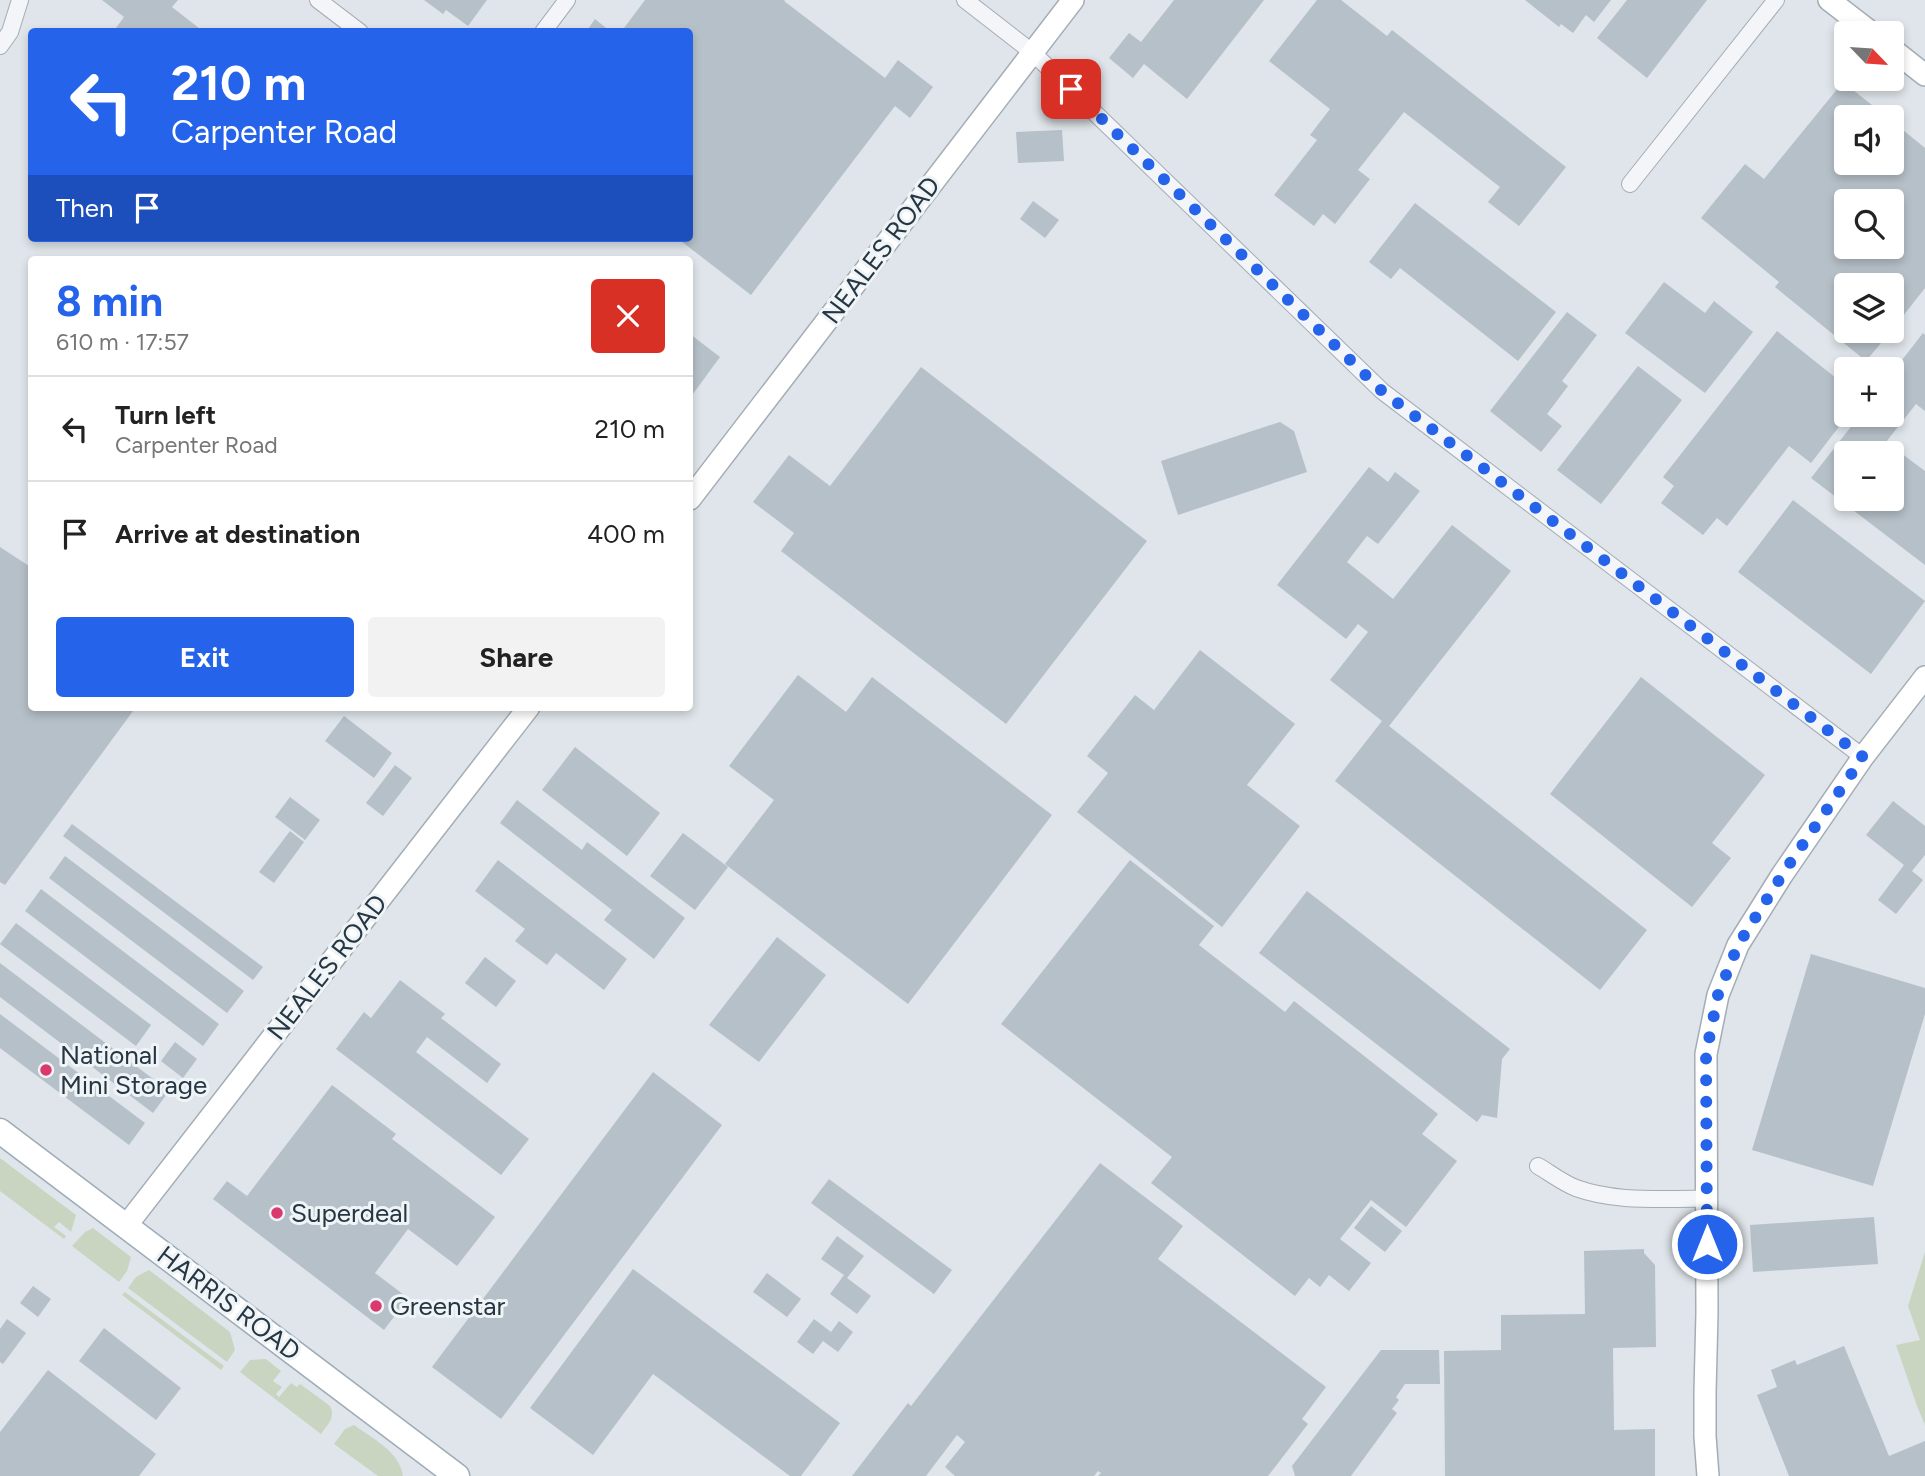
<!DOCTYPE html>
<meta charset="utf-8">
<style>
:root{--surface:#fff;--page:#f2f2f2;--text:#222;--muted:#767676;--line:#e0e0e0;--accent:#2563eb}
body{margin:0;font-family:Figtree,sans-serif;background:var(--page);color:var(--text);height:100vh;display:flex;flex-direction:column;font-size:26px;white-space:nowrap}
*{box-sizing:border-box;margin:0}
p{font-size:23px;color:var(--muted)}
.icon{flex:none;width:38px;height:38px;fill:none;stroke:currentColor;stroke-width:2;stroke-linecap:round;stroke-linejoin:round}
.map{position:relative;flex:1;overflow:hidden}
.panel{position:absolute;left:28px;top:256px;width:665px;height:455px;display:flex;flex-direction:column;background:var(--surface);border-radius:7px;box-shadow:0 4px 10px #0003}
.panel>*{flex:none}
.guide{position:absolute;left:28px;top:28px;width:665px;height:214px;border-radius:7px;box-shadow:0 4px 10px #0003;background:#2563eb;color:#fff;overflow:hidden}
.needle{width:46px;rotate:115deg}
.controls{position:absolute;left:1834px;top:21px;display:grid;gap:14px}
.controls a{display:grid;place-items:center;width:70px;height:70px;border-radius:7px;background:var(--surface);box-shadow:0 4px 10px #0003;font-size:35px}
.pin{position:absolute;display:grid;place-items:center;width:60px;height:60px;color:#fff;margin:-30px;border-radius:14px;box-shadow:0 4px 10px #0006}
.me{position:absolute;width:77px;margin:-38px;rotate:0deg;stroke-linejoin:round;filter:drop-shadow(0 0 5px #0008)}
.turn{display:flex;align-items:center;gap:24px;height:147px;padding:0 28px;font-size:32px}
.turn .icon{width:91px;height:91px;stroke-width:2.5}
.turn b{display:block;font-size:49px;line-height:60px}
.then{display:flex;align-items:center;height:66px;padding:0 28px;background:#0003;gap:14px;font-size:26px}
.round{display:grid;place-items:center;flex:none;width:74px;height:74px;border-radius:7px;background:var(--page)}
.overview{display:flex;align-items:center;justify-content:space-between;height:119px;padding:0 28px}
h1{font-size:42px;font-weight:700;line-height:52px;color:var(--accent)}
.button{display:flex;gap:14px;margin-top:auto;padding:14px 28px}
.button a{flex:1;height:80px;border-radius:7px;background:var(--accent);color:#fff;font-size:28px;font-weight:700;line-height:80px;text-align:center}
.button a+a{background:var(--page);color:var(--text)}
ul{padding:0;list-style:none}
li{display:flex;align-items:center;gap:21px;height:105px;padding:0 28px;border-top:2px solid var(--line)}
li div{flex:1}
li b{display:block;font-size:26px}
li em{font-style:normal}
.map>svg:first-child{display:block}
.green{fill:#c9d5c0}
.building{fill:#b6c0c8;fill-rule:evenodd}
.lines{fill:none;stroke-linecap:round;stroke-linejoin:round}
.street-casing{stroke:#a4adb5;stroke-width:18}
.secondary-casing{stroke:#a4adb5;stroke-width:24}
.primary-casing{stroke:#9dacb7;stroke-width:27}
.street{stroke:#f3f5f8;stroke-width:16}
.secondary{stroke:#fff;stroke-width:21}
.primary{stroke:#fff;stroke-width:24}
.route{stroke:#2563eb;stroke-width:12;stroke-dasharray:0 21.6}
.poi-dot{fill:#db386e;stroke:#eff4f7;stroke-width:2.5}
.labels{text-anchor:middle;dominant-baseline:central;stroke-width:6;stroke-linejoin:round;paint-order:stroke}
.street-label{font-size:26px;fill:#263643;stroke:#eff4f7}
.poi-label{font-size:26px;fill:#263643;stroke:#eff4f7;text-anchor:start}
</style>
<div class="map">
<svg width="1925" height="1476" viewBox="0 0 1925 1476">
<rect width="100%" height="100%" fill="#dfe5ea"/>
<path class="green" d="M0,1158L76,1215L71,1232L59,1222L54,1227L66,1236L64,1239L0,1191Z
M93,1228L131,1257L127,1271L119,1282L72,1246L85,1232Z
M1925,1252V1425L1917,1406L1896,1345L1920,1340L1908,1306Z
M149,1270L230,1332L235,1350L227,1362L128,1288L136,1277Z
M125,1292L224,1366L221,1370L122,1295Z
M266,1359L281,1371L273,1381L282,1387L276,1394L279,1397L291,1383L297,1387L300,1384L330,1406C336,1418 327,1425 321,1434L240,1372L250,1360Z
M354,1425C372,1438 400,1452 403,1476H378L334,1444L345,1429Z"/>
<path class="building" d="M102,0H178L172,7L204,32H113L124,17Z
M424,0H487L468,26L446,10L443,14Z
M645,0H785L784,1L885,78L898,60L933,87L910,118L895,106L751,295L677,238H690V32H621Z
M1174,0H1264L1187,99L1144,64L1133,78L1109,58L1129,33L1141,42Z
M1317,0H1341L1387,36L1392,30L1566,167L1519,226L1488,202L1500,187L1404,112L1358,170L1370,179L1335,224L1323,214L1314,226L1274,195L1317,140L1310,135L1330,109L1269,61Z
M1525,0H1611L1594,22L1586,15L1573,33L1561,24L1559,27Z
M1627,0H1707L1647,78L1597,38Z
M595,19L611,32H586Z
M1843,82L1887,117H1846V163H1892V121L1925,148V288L1892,330V285H1846V331H1891L1866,361L1775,287L1779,282L1701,218L1745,164L1764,179ZM1846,201H1892V247H1846Z
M1062,130L1064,161L1018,163L1016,132Z
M1033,201L1059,220L1045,238L1020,219Z
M1415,203L1556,312L1518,361L1400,268L1391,279L1369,262Z
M1664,282L1705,313L1714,301L1753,332L1705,393L1625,333Z
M1567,312L1597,335L1562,381L1568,386L1547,414L1562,426L1541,452L1490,411Z
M1777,331L1846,386V415H1848L1811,463L1789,446L1727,526L1717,518L1703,535L1661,503L1674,486L1663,477Z
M1923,333L1925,335V411L1916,404L1886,442L1925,471V565L1811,478L1860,415H1892V373ZM1846,453H1892V499H1846Z
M690,334L720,357L690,398Z
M1638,366L1682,400L1601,504L1557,470Z
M921,367L1147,541L1006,724L781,551L794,533L753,502L789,455L830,486Z
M1280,422L1294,431L1307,472L1178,515L1161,461Z
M1369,467L1388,482L1395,472L1420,491L1378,544L1367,536L1347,562L1393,599L1452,525L1511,571L1389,726L1647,930L1600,990L1335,781L1382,721L1330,680L1368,632L1358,624L1346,639L1277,585Z
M1793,500L1925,601L1871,674L1738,572Z
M0,547L32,568V707H136L5,885L0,882Z
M1200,650L1295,724L1247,785L1300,826L1222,927L1077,812L1108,773L1087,756L1135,695L1154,710Z
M798,675L846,712L872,677L1052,815L908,1004L725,864L774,800L729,766Z
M1641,677L1765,775L1712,843L1731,858L1692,907L1550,794Z
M344,716L392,753L374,778L325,741Z
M575,747L660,813L627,856L542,790Z
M395,765L412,778L383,816L366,803Z
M290,797L320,820L305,840L275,817Z
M517,800L582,850L587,842L685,918L654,959L604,920L612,910L500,823Z
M1893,801L1925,826V855L1912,871L1923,880L1896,914L1878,900L1904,865L1866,835Z
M72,824L263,967L253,980L63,836Z
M290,831L304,842L274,883L259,872Z
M683,833L728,867L695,910L650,876Z
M65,856L244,991L227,1013L49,878Z
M498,860L627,959L604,990L556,953L547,965L515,941L525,929L475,891Z
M1130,860L1214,926L1199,945L1285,1012L1294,1001L1438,1114L1422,1134L1457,1161L1406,1227L1371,1200L1340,1239L1371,1263L1349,1291L1329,1275L1320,1287L1309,1278L1295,1296L1151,1183L1172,1157L1001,1024Z
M41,889L219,1024L203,1046L25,911Z
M1307,891L1510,1049L1502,1059L1497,1118L1482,1115L1477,1122L1259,953Z
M16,923L151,1025L136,1046L0,944Z
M777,937L826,975L759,1062L709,1025Z
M1811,954L1925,988V1014L1873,1186L1752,1150Z
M485,957L516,981L496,1007L465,983Z
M0,963L169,1091L153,1113L0,997Z
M400,980L445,1014L441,1018L501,1064L487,1083L427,1037L416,1052L529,1139L501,1175L336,1049L364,1012L371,1018Z
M0,1014L145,1123L129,1145L0,1048Z
M175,1042L197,1059L183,1078L161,1061Z
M653,1072L722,1125L501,1419L432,1367Z
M332,1085L396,1134L392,1139L495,1217L457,1266L408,1229L375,1273L408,1298L384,1330L213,1199L227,1181L247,1196Z
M1100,1163L1183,1226L1158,1259L1326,1387L1302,1419L1308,1424L1268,1476H1098L1101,1473L1098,1471L1094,1476H955L945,1467L965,1442L957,1435L926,1476H852L908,1403L911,1406Z
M829,1179L952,1270L934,1294L811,1203Z
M1371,1206L1402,1231L1385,1252L1354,1228Z
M1874,1217L1878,1264L1753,1272L1750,1225Z
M837,1236L864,1256L847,1278L871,1296L857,1314L830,1294L844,1275L821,1259Z
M1644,1249V1253L1655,1265L1656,1347L1613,1348L1614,1430L1655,1429V1476H1445L1444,1351L1501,1350V1315L1585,1314L1584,1251Z
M633,1269L840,1423L801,1476H790L653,1374L593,1455L530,1408Z
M767,1273L801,1299L787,1317L753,1292Z
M33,1286L51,1299L38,1317L20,1303Z
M7,1319L26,1333L3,1364L0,1362V1329Z
M814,1319L831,1332L839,1321L853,1332L838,1352L823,1341L813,1354L797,1342Z
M104,1328L181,1388L156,1420L79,1361Z
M1844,1346L1889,1456L1925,1441V1476H1789L1757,1395L1777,1387L1771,1370L1795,1360L1797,1365Z
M1381,1350H1439L1440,1384H1405L1396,1397L1399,1400L1392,1409L1397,1413L1351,1476H1295L1292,1466Z
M48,1370L156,1454L139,1476H0V1432Z"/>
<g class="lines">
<g class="street-casing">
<path id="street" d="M318,0L360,32
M965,0L1032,52L1382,391L1863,757
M543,32L567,0
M0,46L10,32L20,0
M1630,184L1776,0
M1538,1166C1550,1173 1563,1183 1576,1188C1617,1203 1664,1198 1707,1199"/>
</g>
<g class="secondary-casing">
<path id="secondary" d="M1829,0L1872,33
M1892,49L1925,75
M690,499L1073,0
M126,1226L529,707
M1708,1476L1705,1436V1392L1707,1313L1706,1054L1718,995L1738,945L1782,875L1863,757L1925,677"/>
</g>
<g class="primary-casing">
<path id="primary" d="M0,1131L457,1476"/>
</g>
<use href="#street" class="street"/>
<use href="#secondary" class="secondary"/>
<use href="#primary" class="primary"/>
</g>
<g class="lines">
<path class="route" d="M1071,89L1382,391L1863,757L1786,869L1738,945L1718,995L1706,1054L1707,1244"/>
</g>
<g class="poi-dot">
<circle cx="46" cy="1070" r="7"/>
<circle cx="277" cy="1213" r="7"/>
<circle cx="376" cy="1306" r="7"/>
</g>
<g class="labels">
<g class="street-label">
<text transform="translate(881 250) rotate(-53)">NEALES ROAD</text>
<text transform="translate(327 967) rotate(-52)">NEALES ROAD</text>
<text transform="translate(229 1303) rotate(37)">HARRIS ROAD</text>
</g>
<g class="poi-label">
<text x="60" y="1055">National<tspan x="60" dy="30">Mini Storage</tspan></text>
<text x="291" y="1213">Superdeal</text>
<text x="390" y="1306">Greenstar</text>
</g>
</g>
</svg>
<div class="controls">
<a><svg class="needle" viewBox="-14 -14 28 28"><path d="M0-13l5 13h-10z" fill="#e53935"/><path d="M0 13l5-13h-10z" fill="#767676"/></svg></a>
<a><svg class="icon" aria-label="sound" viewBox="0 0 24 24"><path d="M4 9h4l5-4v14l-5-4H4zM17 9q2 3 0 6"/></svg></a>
<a><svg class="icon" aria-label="search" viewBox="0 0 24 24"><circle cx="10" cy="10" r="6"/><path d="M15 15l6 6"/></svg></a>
<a><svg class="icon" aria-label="layers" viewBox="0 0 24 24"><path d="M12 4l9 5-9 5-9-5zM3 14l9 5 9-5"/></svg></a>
<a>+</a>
<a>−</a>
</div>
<div class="pin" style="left:1071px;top:89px;background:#d93025"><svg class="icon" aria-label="arrive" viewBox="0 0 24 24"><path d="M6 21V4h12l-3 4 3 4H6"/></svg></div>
<svg class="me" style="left:1707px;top:1244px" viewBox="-20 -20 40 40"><circle r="17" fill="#2563eb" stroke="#fff" stroke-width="3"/><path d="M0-11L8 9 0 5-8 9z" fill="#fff"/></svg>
<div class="guide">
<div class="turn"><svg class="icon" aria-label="left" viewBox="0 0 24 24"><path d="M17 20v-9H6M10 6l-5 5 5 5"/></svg><div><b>210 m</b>Carpenter Road</div></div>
<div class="then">Then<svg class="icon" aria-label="arrive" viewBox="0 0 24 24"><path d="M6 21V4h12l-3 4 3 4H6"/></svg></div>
</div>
<section class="panel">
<div class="overview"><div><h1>8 min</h1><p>610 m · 17:57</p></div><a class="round" style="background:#d93025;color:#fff"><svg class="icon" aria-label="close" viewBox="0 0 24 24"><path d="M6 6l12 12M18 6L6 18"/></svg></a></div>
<ul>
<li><svg class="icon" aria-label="left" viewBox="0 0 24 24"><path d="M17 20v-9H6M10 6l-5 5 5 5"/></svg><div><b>Turn left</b><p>Carpenter Road</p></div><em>210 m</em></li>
<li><svg class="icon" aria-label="arrive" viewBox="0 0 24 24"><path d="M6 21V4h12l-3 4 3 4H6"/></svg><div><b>Arrive at destination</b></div><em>400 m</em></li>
</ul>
<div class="button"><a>Exit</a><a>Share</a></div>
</section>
</div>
